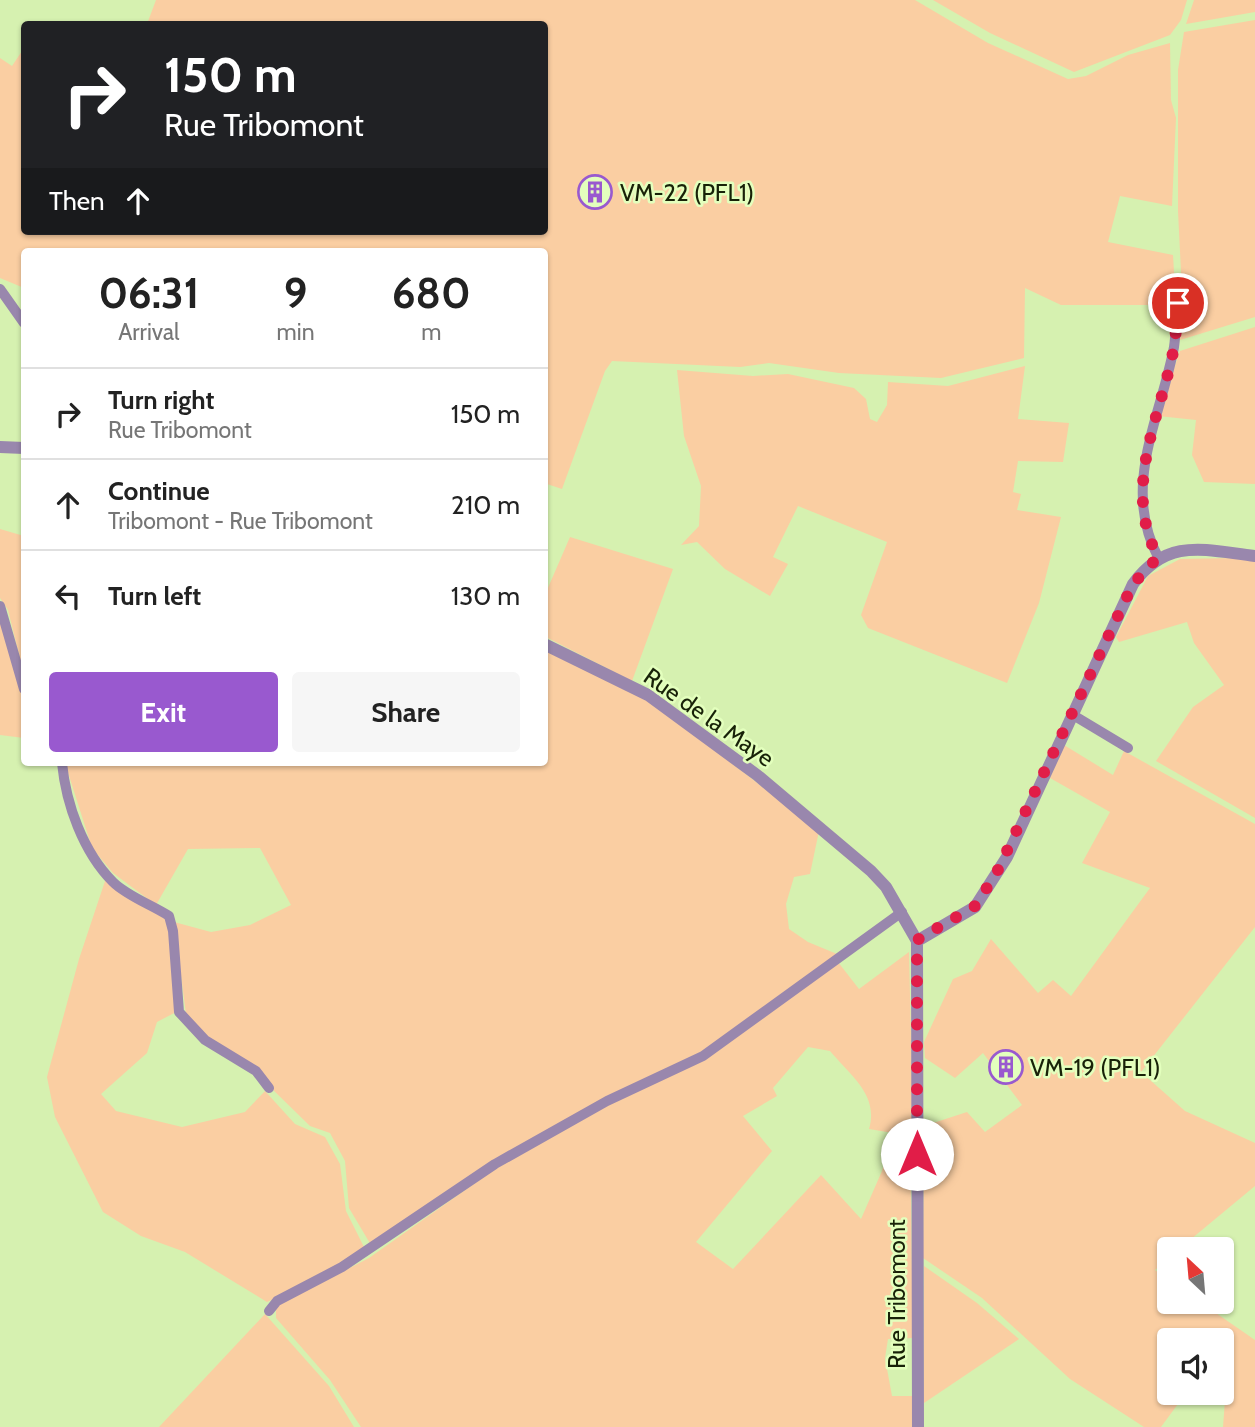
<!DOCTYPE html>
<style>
:root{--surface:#fff;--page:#f6f6f6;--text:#222;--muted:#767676;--line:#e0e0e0;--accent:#9959cf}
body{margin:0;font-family:Cabin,sans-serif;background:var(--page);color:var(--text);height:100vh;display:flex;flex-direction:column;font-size:26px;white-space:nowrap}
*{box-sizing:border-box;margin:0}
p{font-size:23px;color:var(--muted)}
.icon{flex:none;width:38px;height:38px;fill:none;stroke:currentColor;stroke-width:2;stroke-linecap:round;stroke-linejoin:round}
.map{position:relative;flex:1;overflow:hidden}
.details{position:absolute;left:21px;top:248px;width:527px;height:518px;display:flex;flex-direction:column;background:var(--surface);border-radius:7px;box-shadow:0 2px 5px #0004}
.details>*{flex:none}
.banner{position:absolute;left:21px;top:21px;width:527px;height:214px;border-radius:7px;box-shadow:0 2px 5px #0004;background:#202124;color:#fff;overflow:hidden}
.needle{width:46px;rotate:334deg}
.tools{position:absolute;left:1157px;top:1237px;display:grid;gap:14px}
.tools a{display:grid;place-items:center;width:77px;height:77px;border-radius:7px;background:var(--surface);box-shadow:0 2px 5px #0004;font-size:35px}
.pin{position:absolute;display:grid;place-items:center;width:60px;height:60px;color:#fff;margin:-30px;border:4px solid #fff;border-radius:50%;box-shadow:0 2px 7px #0007}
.me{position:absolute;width:77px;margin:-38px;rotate:0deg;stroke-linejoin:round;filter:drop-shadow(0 0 5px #0008)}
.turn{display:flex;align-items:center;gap:24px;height:147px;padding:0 28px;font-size:32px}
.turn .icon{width:91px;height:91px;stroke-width:2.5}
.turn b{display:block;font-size:49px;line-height:60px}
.then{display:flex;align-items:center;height:66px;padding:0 28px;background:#0003;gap:14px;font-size:26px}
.eta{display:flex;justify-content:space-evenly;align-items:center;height:119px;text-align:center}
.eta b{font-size:42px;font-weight:700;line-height:49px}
.action{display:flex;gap:14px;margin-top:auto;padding:14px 28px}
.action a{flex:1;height:80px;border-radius:7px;background:var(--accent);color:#fff;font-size:28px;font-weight:700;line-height:80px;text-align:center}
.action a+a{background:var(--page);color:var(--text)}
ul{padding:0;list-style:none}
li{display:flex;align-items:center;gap:21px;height:91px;padding:0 28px;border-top:2px solid var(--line)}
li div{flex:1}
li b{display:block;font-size:26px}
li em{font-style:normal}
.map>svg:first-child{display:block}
.green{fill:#facea2}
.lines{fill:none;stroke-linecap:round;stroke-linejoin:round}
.minor{stroke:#9987ad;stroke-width:10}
.tertiary{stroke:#9987ad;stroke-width:12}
.route{stroke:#e11d48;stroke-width:12;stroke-dasharray:0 21.6}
.labels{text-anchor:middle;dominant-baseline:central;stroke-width:5;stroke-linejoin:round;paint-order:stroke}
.poi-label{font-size:24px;fill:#182208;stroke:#e3ffbd;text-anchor:start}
.street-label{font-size:24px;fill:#182208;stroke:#e3ffbd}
</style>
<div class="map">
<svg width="1255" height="1427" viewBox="0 0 1255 1427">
<rect width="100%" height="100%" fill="#d6f1b0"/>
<path class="green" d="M156,0H915L988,43L1068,79L1086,76L1128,55L1170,43L1171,100L1176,118L1172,206L1120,196L1108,242L1173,255L1176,305H1061L1025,288L1024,358L941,378L839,373L769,363L740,367L612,361L605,371L562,489L544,483V252H24V288L0,278V58L12,66L24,48V231H544V24H147Z
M933,0H1187L1181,20L1170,35L1074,72L990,33Z
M1194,0H1255V12L1186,24Z
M1255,20V317L1180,340L1182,292L1178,211V70L1184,32Z
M1255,327V484L1204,482L1192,455L1196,420L1158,416L1180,351Z
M1025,366L1018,419L1069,423L1063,462L1018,461L1013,492L1021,494L1017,510L1061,517L1039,603L1007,683L868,628L861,615L887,542L798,506L773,557L788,564L770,596L725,569L697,542L681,545L699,526L701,486L684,436L677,370L753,376L788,374L854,388L866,399L870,419L877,422L887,405L888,382L948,386Z
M0,529L24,536V675L8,610L0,598Z
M570,537L673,569L632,681L544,636V597Z
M1233,558L1255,561V818L1156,761L1193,707L1224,685L1194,643L1187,622L1119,642L1116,637L1148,576L1180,559Z
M0,611L24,694V738L0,735Z
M544,649L628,688L670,715L819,831L810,874L794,877L786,904L789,929L808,942L837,954L709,1048L609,1096L371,1245L349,1208L345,1161L330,1133L310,1126L268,1085L211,1041L186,1014L174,922L211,932L250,925L291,905L260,848L188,849L156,905L113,873L92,848L65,763H544Z
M1064,745L1113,775L1124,751L1255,824V927L1141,1072L1185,1111L1255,1143V1186L1179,1249L1169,1250V1258L1155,1270L1169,1280V1302H1200L1255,1340V1427H1223L1225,1400L1215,1393H1222V1340H1169V1393H1186L1161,1427H1144L1070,1379L982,1298L923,1258L924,1126L967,1112L985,1132L1022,1105L983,1053L955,1078L925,1058L924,1042L953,979L972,971L991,939L1038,993L1053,980L1071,996L1150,888L1082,863L1110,812L1050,778Z
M106,878L167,918L180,1010L157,1022L147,1053L101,1094L116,1111L182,1127L245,1112L265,1091L295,1124L325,1137L340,1164L346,1211L366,1251L331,1272L267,1302L185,1252L141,1236L103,1212L55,1117L47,1077L79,959Z
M909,952L913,1124L893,1133L869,1129C879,1095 851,1076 830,1051L808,1047L773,1088L777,1096L743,1116L772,1151L696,1242L733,1269L821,1175L861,1219L882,1171L890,1142L910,1137L913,1338L888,1339L885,1358L892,1396H913L914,1427H361L330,1380L276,1318V1306L369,1258L492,1171L594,1112L709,1056L838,962L859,989Z
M924,1266L977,1303L1019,1339L924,1403Z
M265,1314L329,1386L354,1427H159Z"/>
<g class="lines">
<path class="minor" d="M0,289L24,323
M1158,557C1121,486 1161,417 1174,347C1176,333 1176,318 1178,303
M0,606L24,689
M1073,715L1128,748
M62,763C66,804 83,852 113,882C127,896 152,905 169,916L173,931L179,1012L205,1040L256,1071L269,1088
M269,1311L277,1301L342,1267L495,1164L607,1101L703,1056L902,912"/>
<path class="tertiary" d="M0,447L24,448
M544,644L648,695L757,775L871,871L886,887L917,941L918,1427
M917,941L975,907L1007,857L1133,584C1168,537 1204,550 1255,556"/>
</g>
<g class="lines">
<path class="route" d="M917,1154V940L975,906L996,874L1133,584L1158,557C1121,487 1161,417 1174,347C1176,333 1177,318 1178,303"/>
</g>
<defs>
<g id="building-ring" transform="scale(1.75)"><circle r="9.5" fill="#e3ffbd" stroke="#9959cf" stroke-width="1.5"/><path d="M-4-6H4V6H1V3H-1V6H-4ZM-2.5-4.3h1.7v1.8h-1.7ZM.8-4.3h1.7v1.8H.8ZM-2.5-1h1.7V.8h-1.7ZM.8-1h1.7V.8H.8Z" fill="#9959cf"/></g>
</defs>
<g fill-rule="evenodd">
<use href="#building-ring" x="595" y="192"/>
<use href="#building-ring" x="1006" y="1067"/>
</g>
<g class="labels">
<g class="poi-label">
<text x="620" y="192">VM-22 (PFL1)</text>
<text x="1030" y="1067">VM-19 (PFL1)</text>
</g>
<g class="street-label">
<text transform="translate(709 717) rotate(35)">Rue de la Maye</text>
<text transform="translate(896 1294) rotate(-90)">Rue Tribomont</text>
</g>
</g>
</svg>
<div class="tools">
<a><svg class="needle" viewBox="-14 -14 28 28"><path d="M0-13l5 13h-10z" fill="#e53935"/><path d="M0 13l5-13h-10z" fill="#767676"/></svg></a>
<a><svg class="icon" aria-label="sound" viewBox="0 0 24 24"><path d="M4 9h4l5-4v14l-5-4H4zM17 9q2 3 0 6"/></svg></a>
</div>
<div class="pin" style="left:1178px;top:303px;background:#d93025"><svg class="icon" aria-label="arrive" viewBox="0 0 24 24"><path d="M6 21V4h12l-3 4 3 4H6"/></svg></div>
<svg class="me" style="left:917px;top:1154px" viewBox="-20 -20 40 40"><circle r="19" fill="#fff"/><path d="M0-13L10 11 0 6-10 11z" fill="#e11d48"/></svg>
<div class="banner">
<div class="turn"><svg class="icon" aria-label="right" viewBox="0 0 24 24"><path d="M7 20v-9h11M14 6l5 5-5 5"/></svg><div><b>150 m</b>Rue Tribomont</div></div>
<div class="then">Then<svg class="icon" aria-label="ahead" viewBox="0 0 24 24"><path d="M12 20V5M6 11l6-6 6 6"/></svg></div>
</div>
<section class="details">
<div class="eta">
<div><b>06:31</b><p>Arrival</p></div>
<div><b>9</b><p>min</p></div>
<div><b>680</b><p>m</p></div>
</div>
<ul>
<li><svg class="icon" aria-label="right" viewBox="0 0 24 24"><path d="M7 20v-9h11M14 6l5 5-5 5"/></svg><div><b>Turn right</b><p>Rue Tribomont</p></div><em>150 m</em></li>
<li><svg class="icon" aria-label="ahead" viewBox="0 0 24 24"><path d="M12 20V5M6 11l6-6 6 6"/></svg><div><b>Continue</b><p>Tribomont - Rue Tribomont</p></div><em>210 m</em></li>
<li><svg class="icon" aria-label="left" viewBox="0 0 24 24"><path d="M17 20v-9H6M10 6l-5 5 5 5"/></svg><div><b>Turn left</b></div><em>130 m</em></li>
</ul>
<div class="action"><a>Exit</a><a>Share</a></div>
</section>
</div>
